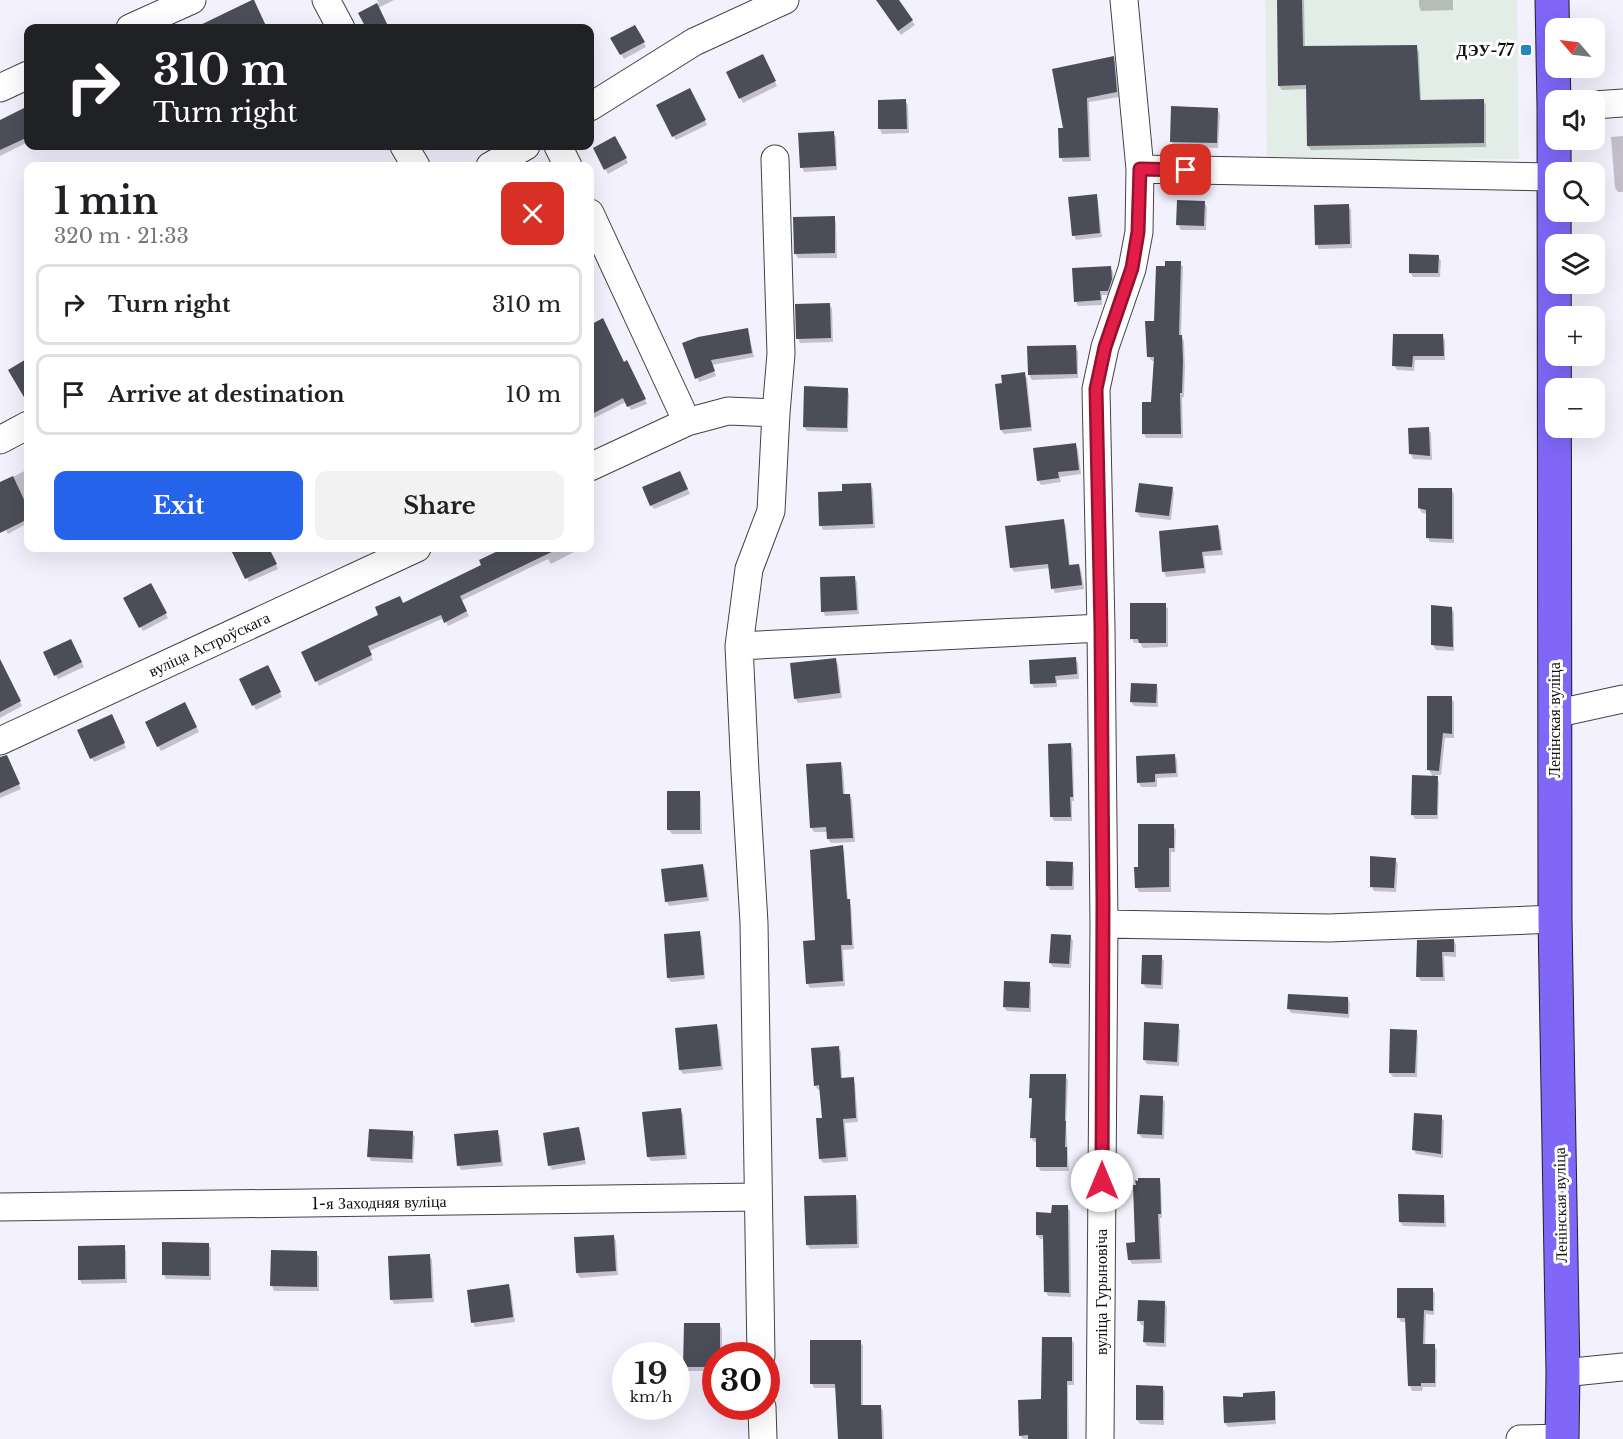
<!DOCTYPE html>
<meta charset="utf-8">
<style>
:root{--surface:#fff;--page:#f2f2f2;--text:#202124;--muted:#757577;--line:#e0e0e0;--accent:#2563eb}
body{margin:0;font-family:"Libre Baskerville",serif;background:var(--page);color:var(--text);height:100vh;display:flex;flex-direction:column;font-size:22px;white-space:nowrap}
*{box-sizing:border-box;margin:0}
p{font-size:20px;color:var(--muted)}
.icon{flex:none;width:33px;height:33px;fill:none;stroke:currentColor;stroke-width:2;stroke-linecap:round;stroke-linejoin:round}
.map{position:relative;flex:1;overflow:hidden}
.side{position:absolute;left:24px;top:162px;width:570px;height:390px;display:flex;flex-direction:column;background:var(--surface);border-radius:12px;box-shadow:0 6px 24px #0002}
.side>*{flex:none}
.hud{position:absolute;left:24px;top:24px;width:570px;height:126px;border-radius:12px;box-shadow:0 6px 24px #0002;background:#202124;color:#fff;overflow:hidden}
.needle{width:39px;rotate:298deg}
.buttons{position:absolute;left:1545px;top:18px;display:grid;gap:12px}
.buttons a{display:grid;place-items:center;width:60px;height:60px;border-radius:12px;background:var(--surface);box-shadow:0 6px 24px #0002;font-size:30px}
.speed{position:absolute;left:612px;top:1342px;display:flex;gap:12px;font-size:30px;font-weight:700;text-align:center}
.speed>*{display:grid;place-content:center;width:78px;height:78px;border-radius:50%;background:var(--surface);box-shadow:0 6px 24px #0002;line-height:1}
.speed small{font-size:15px;font-weight:400}
.speed .limit{border:9px solid #d22;background:#fff;color:#111}
.pin{position:absolute;display:grid;place-items:center;width:51px;height:51px;color:#fff;margin:-26px;border-radius:12px;box-shadow:0 3px 9px #0006}
.me{position:absolute;width:66px;margin:-33px;rotate:0deg;stroke-linejoin:round;filter:drop-shadow(0 0 4px #0008)}
.turn{display:flex;align-items:center;gap:21px;height:126px;padding:0 30px;font-size:27px}
.turn .icon{width:78px;height:78px;stroke-width:2.5}
.turn b{display:block;font-size:42px;line-height:51px}
.round{display:grid;place-items:center;flex:none;width:63px;height:63px;border-radius:12px;background:var(--page)}
.headline{display:flex;align-items:center;justify-content:space-between;height:102px;padding:0 30px}
h1{font-size:36px;font-weight:700;line-height:45px}
.action{display:flex;gap:12px;margin-top:auto;padding:12px 30px}
.action a{flex:1;height:69px;border-radius:12px;background:var(--accent);color:#fff;font-size:24px;font-weight:700;line-height:69px;text-align:center}
.action a+a{background:var(--page);color:var(--text)}
ul{padding:0;list-style:none}
li{display:flex;align-items:center;gap:18px;height:81px;margin:0 12px 9px;padding:0 18px;border:3px solid var(--line);border-radius:12px}
li div{flex:1}
li b{display:block;font-size:22px}
li em{font-style:normal}
.map>svg:first-child{display:block}
.industrial{fill:#e3ede7}
.shadow{fill:#0003}
.building{fill:#4b4e58}
.lines{fill:none;stroke-linecap:round;stroke-linejoin:round}
.minor-casing{stroke:#424242;stroke-width:29}
.major-casing{stroke:#202020;stroke-width:35}
.minor{stroke:#fff;stroke-width:27}
.major{stroke:#8167f8;stroke-width:33}
.route-casing{stroke:#92132f;stroke-width:15}
.route{stroke:#e11d48;stroke-width:10}
.poi-dot{fill:#2687c0;stroke:#fff;stroke-width:2}
.labels{text-anchor:middle;dominant-baseline:central;stroke-width:6;stroke-linejoin:round;paint-order:stroke}
.poi-label{font-size:16px;font-weight:bold;fill:#0f0f0f;stroke:#fff;text-anchor:end}
.street-label{font-size:16px;fill:#0f0f0f;stroke:#fff}
</style>
<div class="map">
<svg width="1623" height="1439" viewBox="0 0 1623 1439">
<rect width="100%" height="100%" fill="#f4f1ff"/>
<path class="industrial" d="M1265,0H1517L1519,159L1267,162Z"/>
<path class="shadow" d="M377,0H394L378,8L388,28H367L360,13L379,4Z
M877,0H897L915,25L901,35Z
M1278,0H1304L1305,48L1416,47L1419,52L1421,101L1483,100L1486,105V147L1311,150L1308,146V89L1282,90L1279,86Z
M1419,0H1453V10L1421,11L1419,6Z
M255,6L266,28H222L218,19Z
M635,27L646,47L624,59L612,39Z
M1113,58L1115,63L1119,97L1089,102L1091,161L1063,162L1061,157L1065,129Z
M765,61L777,86L743,103L728,73Z
M692,94L707,125L676,140L673,136Z
M879,101H905L908,105L909,133L882,134L880,129Z
M28,108V142L0,156V121Z
M1217,109L1220,114L1218,148L1174,146L1171,141Z
M833,133L836,137L837,170L804,172L802,167Z
M1623,136V192H1618L1615,188L1611,137Z
M615,138L628,163L608,174L595,149Z
M1096,196L1098,200L1102,237L1076,240L1074,235Z
M1204,202L1207,207L1206,230H1181L1178,225Z
M1348,205L1351,210L1352,248L1319,249L1317,245Z
M834,218L836,222L837,258H798L795,253Z
M1438,256L1441,261L1440,277H1413L1410,272Z
M1180,263L1183,267L1181,336L1184,341L1185,367L1184,397H1182L1183,438H1146L1144,434L1153,404L1155,361H1152L1149,357L1166,268Z
M1110,267L1113,272L1114,284L1110,295H1102V305L1078,306L1076,301Z
M829,304L832,309L833,342L800,343L798,338Z
M602,320L623,364L626,362L647,404L631,410L626,402L590,420V380L609,370L590,330V327Z
M747,330L749,334L754,357L712,365L716,376L699,382L684,344Z
M1442,336L1445,340V360H1415L1414,371L1397,370L1394,365Z
M1075,346L1078,351V378L1032,380L1029,375Z
M28,360V401L10,371Z
M1024,374L1027,378L1032,431L1004,434L1001,430L1003,384Z
M847,389L849,394L848,432L807,431L804,427Z
M1428,429L1431,433L1432,460L1413,459L1411,454Z
M1075,445L1078,449L1081,474L1060,477L1061,482L1041,485L1038,480Z
M28,469V523L8,534L0,519V484Z
M682,477L690,494L654,509L651,505Z
M870,484L873,489L875,528L823,530L821,526L844,493Z
M1172,488L1174,493L1171,520L1140,517L1137,512Z
M1451,489L1454,494V543L1430,542L1428,538V514L1422,513L1419,508Z
M1063,521L1066,526L1070,567L1079,566L1081,570L1084,589L1055,593L1053,588L1050,568L1014,572L1011,567Z
M1218,526L1220,531L1223,555L1204,556L1206,573L1166,577L1164,572L1160,532Z
M242,548H268L278,569L249,582L234,552Z
M508,548H574L576,551L551,564L548,559L461,601L469,616L448,626L444,618L369,651L373,660L319,686L303,653L483,566L481,561Z
M854,577L857,582L859,614L825,616L823,611Z
M150,585L168,618L143,631L125,598Z
M1165,605L1168,609V647L1143,648L1140,643H1134L1132,639Z
M1451,608L1454,613V651L1436,650L1433,645Z
M73,645L84,667L58,679L56,675Z
M1075,658L1078,663L1079,679L1057,680V687L1034,688L1032,684Z
M835,659L838,664L842,698L798,703L795,698Z
M3,669L22,706L0,718V671Z
M270,671L282,697L256,710L241,679Z
M1156,685L1158,690V707L1134,706L1131,702Z
M1451,698L1454,702V738H1445L1441,775H1435L1439,782L1438,819H1415L1412,814L1433,777L1429,770Z
M187,708L199,732L161,751L158,746Z
M114,721L126,748L94,762L92,758Z
M1071,745L1073,749L1074,801H1072V821H1054L1052,817Z
M1175,756L1177,760L1178,777L1157,778V787H1141L1139,783Z
M0,763L10,764L21,789L0,798Z
M841,763L843,768L845,796L849,795L852,800L855,842L831,843L828,839V832H814L811,827Z
M699,792L701,797L702,834H672L669,830Z
M1173,826L1176,830L1175,852H1171V892H1139L1136,887L1140,868Z
M842,847L844,851L848,901L851,905L854,949L843,950L845,986L810,988L807,983Z
M1395,859L1398,864L1396,892L1374,891L1371,886Z
M1072,863L1074,868V890H1050L1047,885Z
M702,865L705,870L709,901L669,906L667,902L663,870Z
M699,933L702,937L705,979L671,982L668,978Z
M1070,936L1073,941L1071,968L1053,967L1050,963Z
M1454,940L1456,945V957L1444,956L1445,981H1421L1418,977V942Z
M1161,957L1164,961L1163,989L1146,988L1143,984Z
M1029,983L1031,988V1012L1007,1011L1004,1007Z
M1348,998L1350,1003L1349,1018L1291,1013L1288,1008Z
M716,1025L719,1030L723,1070L683,1074L680,1070Z
M1178,1026L1180,1030L1179,1066L1147,1064L1144,1060Z
M1416,1031L1418,1036L1417,1077H1393L1390,1073Z
M838,1048L841,1052L842,1079H853L855,1083L858,1122L845,1123L848,1161L823,1163L820,1159L823,1119L821,1089L818,1090L815,1085Z
M1065,1076L1068,1080L1066,1125L1069,1171H1041L1038,1167V1142H1034L1031,1138L1033,1102L1030,1097Z
M1162,1098L1165,1102L1164,1139L1142,1138L1139,1134Z
M680,1110L683,1114L687,1159L651,1161L648,1157Z
M1441,1117L1444,1121L1443,1158L1416,1154L1414,1150Z
M578,1129L581,1133L586,1164L552,1170L550,1165Z
M497,1132L500,1136L503,1166L461,1170L459,1166Z
M412,1133L415,1137L413,1163L371,1161L369,1157Z
M1159,1179L1161,1184L1162,1218H1160L1162,1263L1132,1264L1129,1259Z
M855,1196L858,1201L859,1248L810,1249L807,1245Z
M1443,1197L1445,1201L1446,1227L1403,1226L1400,1222Z
M1067,1207L1070,1211L1071,1297L1048,1296L1046,1292L1045,1239H1040L1037,1235L1053,1215Z
M613,1236L616,1241L618,1275L580,1278L577,1273L575,1239Z
M208,1244L211,1249V1280L166,1279L164,1275Z
M124,1246L126,1251L127,1283L82,1284L80,1280Z
M316,1252L319,1257V1291H274L272,1286Z
M429,1255L432,1260L434,1302L394,1304L392,1300Z
M508,1286L511,1290L515,1322L475,1327L473,1322Z
M1432,1289L1435,1294L1434,1315L1426,1314L1425,1346H1434L1437,1350L1436,1387H1423L1422,1391H1412L1410,1386L1407,1322H1401L1398,1317Z
M1164,1302L1167,1307L1166,1347L1147,1346L1144,1342L1145,1326L1141,1325L1139,1321Z
M719,1324L722,1329V1356H716V1371H687L685,1367Z
M1071,1339L1074,1343V1385H1068L1069,1439H1023L1020,1435L1043,1401Z
M860,1341L863,1346V1407L880,1406L883,1411L884,1439H839L837,1388H814L812,1383Z
M1162,1387L1165,1392L1164,1425L1140,1424L1137,1420Z
M1274,1392L1276,1397V1424L1228,1427L1225,1423L1245,1398Z"/>
<path class="building" d="M254,0L267,28H194L252,0Z
M876,0H899L913,20L898,31Z
M1277,0H1302L1303,46L1417,45L1420,100L1484,99V143L1307,146L1306,85L1278,86Z
M377,3L389,28H366L358,13Z
M635,25L645,42L620,55L610,38Z
M763,54L776,81L739,99L726,72Z
M1114,56L1117,92L1087,98L1089,157L1059,158L1058,128H1063L1052,69Z
M690,88L706,120L672,137L656,105Z
M906,99L907,129H878V100Z
M28,106V137L0,150V120Z
M1171,106L1218,108L1217,143L1170,142Z
M834,131L836,166L800,168L798,133Z
M615,136L627,158L604,170L593,148Z
M1097,194L1100,233L1072,236L1068,197Z
M1177,200L1205,201L1204,226L1176,225Z
M1349,204L1350,244L1315,245L1314,205Z
M835,216V253L794,254L793,217Z
M1409,254L1439,255L1438,273H1409Z
M1165,261H1181L1179,335H1182L1183,362L1182,393H1180L1181,434H1142V402H1151L1154,357H1147L1145,321H1154L1156,266H1165Z
M1111,266L1112,279L1108,291H1100L1101,300L1074,302L1072,268Z
M830,303L831,338L796,339L795,304Z
M603,318L624,362L627,360L646,399L627,407L623,398L590,415V325Z
M748,328L752,353L711,360L715,371L695,379L682,343L698,337Z
M1393,334H1443L1444,356H1413L1412,367L1392,366Z
M1076,345L1077,374L1028,375L1027,346Z
M28,358V404L8,370Z
M1025,372L1031,427L1000,430L995,384L1002,383L1001,375Z
M804,386L848,388L847,428L803,427Z
M1429,427L1430,456L1409,454L1408,428Z
M1076,443L1079,470L1058,472L1059,478L1037,481L1033,448Z
M680,471L688,489L650,506L642,487Z
M13,476L28,508V519L0,533V482Z
M871,483L873,524L819,526L818,492L842,491V484Z
M1139,483L1173,487L1169,516L1135,512Z
M1418,488H1452V539L1426,538V510L1418,508Z
M1064,519L1069,565L1079,564L1082,585L1051,589L1048,564L1010,568L1005,526Z
M1218,525L1221,550L1202,552L1204,568L1162,572L1159,531Z
M230,548H269L277,564L245,579Z
M504,548H560L460,596L467,611L444,623L441,615L368,646L372,655L315,682L301,652L378,615L375,607L400,596L403,603L481,565L479,560Z
M855,576L857,610L821,612L820,577Z
M151,583L167,613L139,628L123,598Z
M1130,603H1166V643H1139L1138,639H1130Z
M1431,605L1452,607L1453,647L1431,645Z
M71,639L82,662L54,676L43,652Z
M1076,657L1077,674L1055,676L1056,683L1030,684L1029,660Z
M836,658L840,693L794,699L790,663Z
M0,659L21,701L0,712Z
M268,665L281,692L252,706L239,679Z
M1131,683L1157,684L1156,703L1130,702Z
M1427,696H1452V734L1443,733L1439,771L1427,770Z
M185,702L197,727L157,747L145,722Z
M112,714L125,743L90,759L77,730Z
M1071,743L1073,797H1070L1071,817H1050L1048,744Z
M1175,754L1176,773L1155,774V782L1137,783L1136,756Z
M7,755L20,784L0,793V757Z
M841,762L843,794H850L853,838L827,839L826,827L810,828L806,764Z
M1412,775L1438,776L1437,815H1411Z
M667,791H700V830H667Z
M1138,824H1174V848H1169V887L1135,888L1134,867H1138Z
M843,845L847,899H850L852,945H841L843,981L806,984L803,941L815,940L810,850Z
M1370,856L1396,858L1394,888L1370,887Z
M1046,861L1073,862L1072,886H1046Z
M703,864L707,897L665,902L661,869Z
M700,931L704,975L667,978L664,934Z
M1051,934L1071,935L1069,964L1049,963Z
M1454,939V952H1442L1443,977H1416L1417,940Z
M1142,955H1162L1161,985L1141,984Z
M1004,981L1030,982L1029,1008L1003,1007Z
M1288,994L1348,997V1014L1287,1009Z
M1144,1022L1179,1024L1177,1062L1143,1060Z
M717,1024L721,1066L679,1070L675,1028Z
M1390,1029L1417,1030L1415,1073H1389Z
M839,1046L841,1078L854,1077L856,1118L843,1119L846,1157L819,1159L816,1118H822L819,1085L814,1086L811,1048Z
M1030,1074H1066L1065,1121H1066L1065,1147H1067V1167H1036V1138H1030L1032,1098H1029Z
M1140,1095L1163,1096L1162,1135L1137,1134Z
M681,1108L685,1155L647,1157L642,1112Z
M1414,1113L1442,1115L1441,1154L1412,1150Z
M579,1127L585,1160L548,1166L543,1133Z
M369,1129L413,1131L412,1159L367,1157Z
M498,1130L501,1162L457,1166L454,1134Z
M1138,1178H1160L1161,1214H1158L1160,1259L1128,1260L1126,1243L1135,1242L1133,1185H1136L1135,1180L1138,1181Z
M1398,1194L1444,1195V1223L1399,1222Z
M856,1195L857,1244L806,1245L804,1196Z
M1052,1205H1068L1069,1293L1044,1292L1043,1235H1036V1212L1051,1213Z
M614,1235L616,1271L576,1273L574,1237Z
M162,1242L209,1243V1276L162,1275Z
M125,1245V1279L78,1280V1246Z
M271,1250L317,1251V1287L270,1286Z
M430,1254L432,1298L390,1300L388,1256Z
M509,1284L513,1317L471,1323L467,1290Z
M1397,1288H1433V1311L1424,1310L1423,1344H1435V1383H1421V1386H1408L1405,1318H1397Z
M1138,1300L1165,1301L1164,1343L1143,1342L1144,1321H1137Z
M684,1323H720V1356H716V1367H683Z
M1042,1337H1072V1381H1067V1439H1028V1435L1019,1436L1018,1400L1041,1399Z
M810,1340H861V1405H881L882,1439H838L835,1384H810Z
M1136,1385L1163,1386V1420H1136Z
M1275,1391V1420L1224,1423L1223,1396L1243,1397V1393Z"/>
<g class="lines">
<g class="minor-casing">
<path id="minor" d="M326,0L341,28
M130,28L192,0
M0,88L28,75
M1594,105L1623,103
M590,107L694,42L785,0
M404,146L416,166
M558,146L568,166
M490,166L526,146
M1140,169L1554,177
M590,213L687,422
M0,440L28,425
M590,467L687,422L728,411L776,413
M739,646L1101,628
M1554,714L1623,699
M0,741L417,548
M1104,924L1329,928L1555,919
M0,1207L758,1197
M761,1356L754,923L745,772L739,646L749,569L771,511L776,413L781,354L775,159
M1563,1373L1623,1367
M762,1407L763,1439
M1100,1439L1104,924L1101,628L1096,389L1105,347L1132,269L1139,232L1140,169L1124,0
M1520,1439L1562,1438"/>
</g>
<g class="major-casing">
<path id="major" d="M1552,0L1554,108L1555,919L1563,1373L1562,1439"/>
</g>
<use href="#minor" class="minor"/>
<use href="#major" class="major"/>
</g>
<g class="lines">
<g class="route-casing">
<path id="route" d="M1102,1181L1103,901L1101,628L1096,389L1105,347L1132,268L1138,232L1140,169L1186,170"/>
</g>
<use href="#route" class="route"/>
</g>
<rect class="poi-dot" x="1520" y="44" width="12" height="12" rx="3"/>
<g class="labels">
<g class="poi-label">
<text x="1514" y="50">ДЭУ-77</text>
</g>
<g class="street-label">
<text transform="translate(209 644) rotate(-25)">вуліца Астроўскага</text>
<text transform="translate(1554 720) rotate(-90)">Ленінская вуліца</text>
<text transform="translate(379 1202) rotate(-1)">1-я Заходняя вуліца</text>
<text transform="translate(1560 1205) rotate(-91)">Ленінская вуліца</text>
<text transform="translate(1101 1292) rotate(-90)">вуліца Гурыновіча</text>
</g>
</g>
</svg>
<div class="buttons">
<a><svg class="needle" viewBox="-14 -14 28 28"><path d="M0-13l5 13h-10z" fill="#e53935"/><path d="M0 13l5-13h-10z" fill="#757577"/></svg></a>
<a><svg class="icon" aria-label="sound" viewBox="0 0 24 24"><path d="M4 9h4l5-4v14l-5-4H4zM17 9q2 3 0 6"/></svg></a>
<a><svg class="icon" aria-label="search" viewBox="0 0 24 24"><circle cx="10" cy="10" r="6"/><path d="M15 15l6 6"/></svg></a>
<a><svg class="icon" aria-label="layers" viewBox="0 0 24 24"><path d="M12 4l9 5-9 5-9-5zM3 14l9 5 9-5"/></svg></a>
<a>+</a>
<a>−</a>
</div>
<div class="speed"><div>19<small>km/h</small></div><div class="limit">30</div></div>
<div class="pin" style="left:1186px;top:170px;background:#d93025"><svg class="icon" aria-label="arrive" viewBox="0 0 24 24"><path d="M6 21V4h12l-3 4 3 4H6"/></svg></div>
<svg class="me" style="left:1102px;top:1181px" viewBox="-20 -20 40 40"><circle r="19" fill="#fff"/><path d="M0-13L10 11 0 6-10 11z" fill="#e11d48"/></svg>
<div class="hud">
<div class="turn"><svg class="icon" aria-label="right" viewBox="0 0 24 24"><path d="M7 20v-9h11M14 6l5 5-5 5"/></svg><div><b>310 m</b>Turn right</div></div>
</div>
<section class="side">
<div class="headline"><div><h1>1 min</h1><p>320 m · 21:33</p></div><a class="round" style="background:#d93025;color:#fff"><svg class="icon" aria-label="close" viewBox="0 0 24 24"><path d="M6 6l12 12M18 6L6 18"/></svg></a></div>
<ul>
<li><svg class="icon" aria-label="right" viewBox="0 0 24 24"><path d="M7 20v-9h11M14 6l5 5-5 5"/></svg><div><b>Turn right</b></div><em>310 m</em></li>
<li><svg class="icon" aria-label="arrive" viewBox="0 0 24 24"><path d="M6 21V4h12l-3 4 3 4H6"/></svg><div><b>Arrive at destination</b></div><em>10 m</em></li>
</ul>
<div class="action"><a>Exit</a><a>Share</a></div>
</section>
</div>
